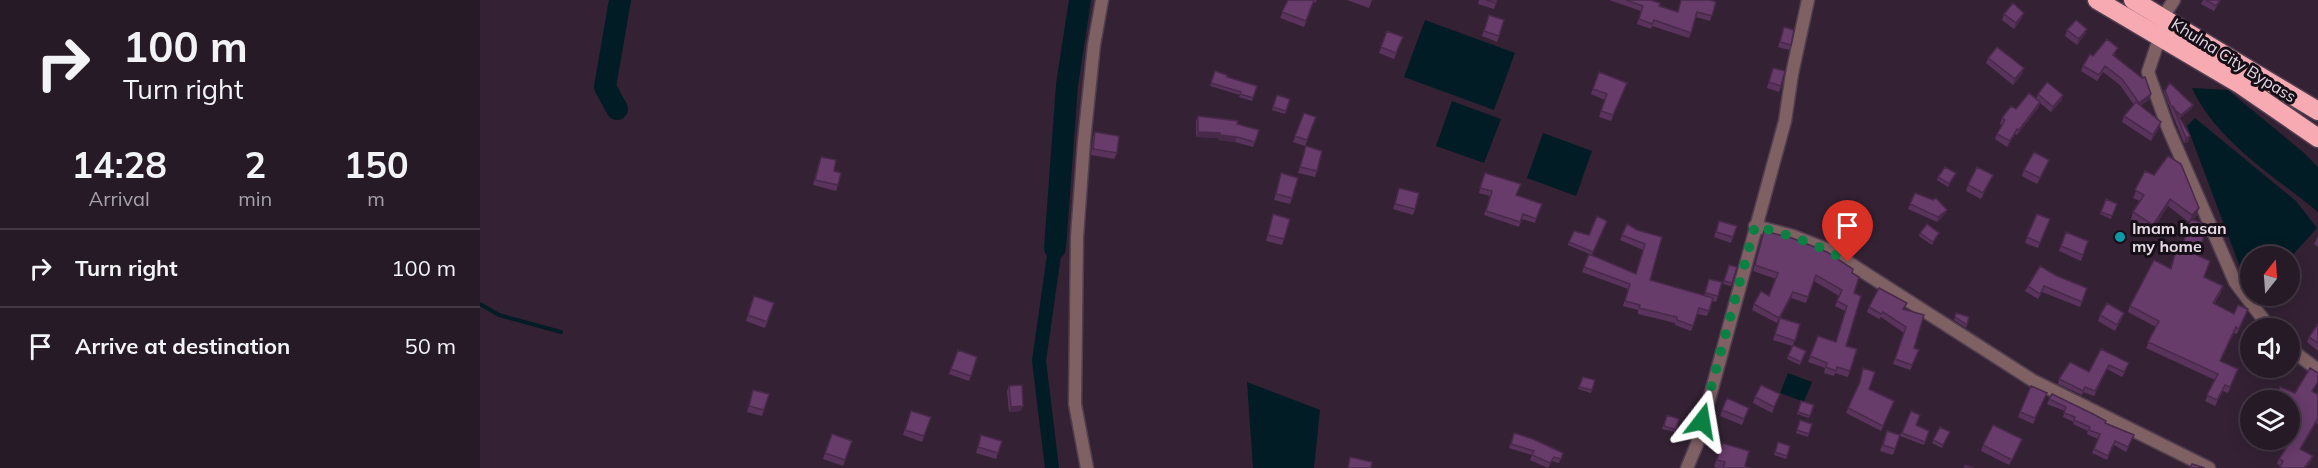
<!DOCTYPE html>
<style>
:root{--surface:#271a27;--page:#332733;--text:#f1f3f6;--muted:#a4a1a7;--line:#433844}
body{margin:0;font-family:Mulish,sans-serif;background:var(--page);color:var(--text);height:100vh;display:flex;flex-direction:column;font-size:22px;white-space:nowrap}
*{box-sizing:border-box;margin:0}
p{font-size:20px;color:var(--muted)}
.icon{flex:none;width:33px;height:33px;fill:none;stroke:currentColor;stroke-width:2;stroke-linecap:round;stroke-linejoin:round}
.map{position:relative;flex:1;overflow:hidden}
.details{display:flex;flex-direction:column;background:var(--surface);width:480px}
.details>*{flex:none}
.guide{background:#271a27;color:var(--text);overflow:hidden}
.needle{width:39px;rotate:17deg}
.buttons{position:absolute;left:1760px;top:246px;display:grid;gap:12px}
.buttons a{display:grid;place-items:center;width:60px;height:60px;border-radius:50%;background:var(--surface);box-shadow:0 3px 15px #0003,0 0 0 2px var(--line);font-size:30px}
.pin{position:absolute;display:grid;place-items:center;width:51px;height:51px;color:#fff;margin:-62px -26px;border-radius:50% 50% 50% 0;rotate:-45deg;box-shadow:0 0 6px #0007}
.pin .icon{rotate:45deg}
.me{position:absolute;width:66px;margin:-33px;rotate:14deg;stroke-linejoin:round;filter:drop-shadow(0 0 4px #0008)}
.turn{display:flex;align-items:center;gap:21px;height:126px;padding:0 24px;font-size:27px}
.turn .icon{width:78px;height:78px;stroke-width:2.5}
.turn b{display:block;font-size:42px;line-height:51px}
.eta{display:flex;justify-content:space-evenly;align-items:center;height:102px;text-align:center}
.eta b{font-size:36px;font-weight:700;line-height:42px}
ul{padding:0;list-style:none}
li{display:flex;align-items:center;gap:18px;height:78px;padding:0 24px;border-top:2px solid var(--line)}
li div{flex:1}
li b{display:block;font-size:22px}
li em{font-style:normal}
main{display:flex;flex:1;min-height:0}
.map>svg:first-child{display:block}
.water{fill:#021c25}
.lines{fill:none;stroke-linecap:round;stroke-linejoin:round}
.stream{stroke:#021c25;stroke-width:4}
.canal{stroke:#021c25;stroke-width:14}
.river{stroke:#021c25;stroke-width:22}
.street-casing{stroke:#503f50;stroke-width:15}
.highway-casing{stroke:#503f50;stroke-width:21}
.street{stroke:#7f6063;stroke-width:12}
.highway{stroke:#f8aab3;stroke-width:18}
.wall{fill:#59335b}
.shaded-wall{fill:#48294a}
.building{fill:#673b6a;stroke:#48294a;stroke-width:1.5}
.route{stroke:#0b8043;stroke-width:10;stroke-dasharray:0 18}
.culture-dot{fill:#0f9aa8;stroke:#170f17;stroke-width:2}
.labels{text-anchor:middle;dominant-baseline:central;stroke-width:6;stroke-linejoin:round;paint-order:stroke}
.street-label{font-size:16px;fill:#e4d8e4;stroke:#170f17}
.poi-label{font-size:16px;font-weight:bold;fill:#e4d8e4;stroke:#170f17;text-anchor:start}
</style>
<main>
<section class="details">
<div class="guide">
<div class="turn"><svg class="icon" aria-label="right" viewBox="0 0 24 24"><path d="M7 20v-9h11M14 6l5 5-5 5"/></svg><div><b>100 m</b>Turn right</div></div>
</div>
<div class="eta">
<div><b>14:28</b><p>Arrival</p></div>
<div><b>2</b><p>min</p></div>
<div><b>150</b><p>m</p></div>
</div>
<ul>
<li><svg class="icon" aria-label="right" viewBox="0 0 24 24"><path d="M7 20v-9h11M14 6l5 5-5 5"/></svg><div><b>Turn right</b></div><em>100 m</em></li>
<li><svg class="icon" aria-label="arrive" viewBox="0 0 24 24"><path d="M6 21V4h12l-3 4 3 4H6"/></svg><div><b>Arrive at destination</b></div><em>50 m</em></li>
</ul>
</section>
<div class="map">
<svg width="1838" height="468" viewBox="0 0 1838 468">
<rect width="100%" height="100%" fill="#342234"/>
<path class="water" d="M945,20L1035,53L1014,110L924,77Z
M1712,88L1748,90L1823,152L1838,167V212C1794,176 1736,141 1712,88Z
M972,101L1021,119L1004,163L956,146Z
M1715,118L1816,201L1837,228L1809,259V256H1770V276L1764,278L1707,126Z
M1063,133L1112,151L1096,196L1047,178Z
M1308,373L1332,382L1324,402L1300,393Z
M767,382L840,410L834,468H773Z"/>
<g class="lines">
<path class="stream" d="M0,304L19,315L81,332"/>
<path class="canal" d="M572,468L559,361L575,248"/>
<path class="river" d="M137,109L125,87L140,0
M575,248L587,85L600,0"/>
<g class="street-casing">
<path id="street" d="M1683,17L1694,0
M1680,36L1668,72L1688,128L1755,282L1790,328
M1275,226L1313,236L1349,250L1552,380L1729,468
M1809,348L1838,370
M607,468L595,404L597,237L604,141L614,45L622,0
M1207,468L1217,444L1305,121L1312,74L1328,0"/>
</g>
<g class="highway-casing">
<path id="highway" d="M1617,0L1761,85L1838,138
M1653,0L1838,111"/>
</g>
<use href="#street" class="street"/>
<use href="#highway" class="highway"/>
</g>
<path class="wall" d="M808,0H837L835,3L833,2L824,27L800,18Z
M867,0H892L889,8Z
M999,0H1017L1014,9L998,4Z
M1129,0H1170L1179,6L1198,12L1236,2L1230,21L1216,17L1209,38L1172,26L1171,29L1157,24L1161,11Z
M1723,0H1741L1734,11L1721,4Z
M1524,14L1542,18L1534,29L1522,20Z
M1009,15L1019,36L1017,42L1002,36Z
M1304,27L1311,45L1309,50L1298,47Z
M1607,29L1605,34L1597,45L1585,36L1587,30Z
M907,31L923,37L914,59L899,53Z
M1636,54L1634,56L1671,94L1669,100L1660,106L1679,128L1671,141L1642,122L1644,116L1654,105L1640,85L1623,72L1617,81L1601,71L1603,66L1613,56Z
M1508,58L1544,68L1542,74L1533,85L1506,63Z
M1293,68L1301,86L1299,92L1287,88Z
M735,71L747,77L777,86L772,101L759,97L760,95L730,86Z
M1119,72L1147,83L1131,121L1119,117L1125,100L1111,94Z
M1685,90L1713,105L1712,108L1700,118L1710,136L1708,142L1704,143L1684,93Z
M1558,94L1583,95L1581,101L1571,112L1560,103L1558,108L1537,135L1535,134L1527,147L1515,139L1517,134L1522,125L1520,124L1522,118L1536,109L1556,99Z
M797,95L810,99L805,114L792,110Z
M824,113L836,117L825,146L813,142Z
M718,116L757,124L779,130L773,147L755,142L738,140L739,138L716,137V121Z
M615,132L637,153L634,159L611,155L613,137Z
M826,146L837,171L835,177L818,173Z
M339,163L354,171L358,185L356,191L333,185Z
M1567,166L1557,184L1542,176L1544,170Z
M1665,171L1717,215L1713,219L1717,255L1724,277L1741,292L1734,304L1754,314L1768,309L1757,334L1754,333L1740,361L1756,374L1748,393L1743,391L1735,406L1725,401L1735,380L1666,348L1676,327L1648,312L1650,306L1690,269L1698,243L1703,244L1710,223L1688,206L1671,232L1651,219L1653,212L1660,201L1653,198Z
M801,173L812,198L810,204L794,200Z
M1005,173L1037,196L1062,204L1055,223L1042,219L1039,227L1004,215L1010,196L999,193Z
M1476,173L1468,187L1457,180L1458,177Z
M1511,180L1501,199L1486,191L1488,185Z
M919,188L935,209L933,215L913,209Z
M1435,193L1467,210L1465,214L1457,222L1428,209Z
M1626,199L1637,204L1631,219L1620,214Z
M793,214L804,239L802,245L786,241Z
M1557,214L1570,219L1558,248L1545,243Z
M1127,221L1112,255L1088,245L1089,242L1109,235Z
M1239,221L1257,226L1251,243L1234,237Z
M1147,224L1157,230L1182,237L1170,280L1224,296L1229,279L1238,296L1236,302L1232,301L1227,316L1218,314L1211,331L1195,325V323L1158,314V310L1143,306L1148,289L1102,272L1109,254L1156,274L1163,250L1140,240Z
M1360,228L1375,233L1369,253L1355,244Z
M1284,231L1372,273L1374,293L1366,346L1377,349L1368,377L1355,373L1354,376L1344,373L1345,368L1328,362L1338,336L1356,342L1365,311L1355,306L1359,296L1334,281L1326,303L1311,298L1300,318L1320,324L1313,345L1326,351L1320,365L1307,359L1312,346L1293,340L1300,318L1297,323L1272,310L1274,304L1289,296L1296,279L1273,271Z
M1586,232L1608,241L1601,261L1579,251Z
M1440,233H1459L1452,245L1439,236Z
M1838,236V247L1834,244Z
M1249,265L1257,267L1251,286L1243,284Z
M1577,276L1607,288L1600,307L1562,292L1558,299L1545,291L1548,286Z
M274,296L294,303L285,328L266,321Z
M1389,307L1424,309L1434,348L1437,356L1430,370L1413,364L1424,333L1401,317L1399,319L1387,312Z
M1476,313L1489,317L1486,328L1474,320Z
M1620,315L1642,318L1635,331L1618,321Z
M1838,324V351L1827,342L1829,337Z
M1621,349L1647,368L1642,377L1627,369L1614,396L1603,392L1602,395L1578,384L1579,379L1609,372Z
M478,350L497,357L489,381L469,374Z
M1383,368L1389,389L1414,401L1401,431L1366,413L1379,384Z
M1103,377L1115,380L1111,393L1098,389Z
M529,386L541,411L529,412L527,391Z
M273,390L289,394L282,416L267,412Z
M1833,392L1838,395V424L1836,423L1821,449L1833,456L1831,461L1826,468H1800L1801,466L1797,464L1799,459L1807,447L1792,440H1809V400L1815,393Z
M1300,394L1292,413L1273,403L1275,397Z
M1572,394L1652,439L1646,452L1634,445L1627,460L1612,453L1618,439L1607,434L1608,431L1593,424L1594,422L1583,417L1585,411L1567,404Z
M1247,398L1269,408L1262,425L1240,416Z
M1564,399L1553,424L1538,417L1540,412Z
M1321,401L1334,405L1329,418L1317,414Z
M431,411L444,436L442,442L423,435Z
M1431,411L1436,426L1449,431L1444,445L1420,436Z
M1187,415L1199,419L1195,432L1182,429Z
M1320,420L1332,424L1328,437L1316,433Z
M1460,427L1470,432L1462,448L1452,443Z
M1407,431L1420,435L1413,455L1400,451Z
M1034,433L1083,453L1079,463L1072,461L1068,468L1050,460L1052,455L1029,448Z
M352,434L372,441L363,466L343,459Z
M501,435L522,441L516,459L496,453Z
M1298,442L1310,446L1306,459L1294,455Z
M1242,443L1265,466L1270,468H1238L1234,467Z
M1503,445H1540L1529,465L1501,451Z"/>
<path class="shaded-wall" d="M1544,13L1542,18L1534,29L1536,23Z
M1607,29L1605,34L1597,45L1599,39Z
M1544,68L1542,74L1533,85L1535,79Z
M1671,94L1669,100L1656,108L1659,103Z
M1583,95L1581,101L1571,112L1573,107Z
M1560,102L1558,108L1537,135L1539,130Z
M1713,105L1712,108L1700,118L1701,115Z
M1681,122L1679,128L1671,141L1673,135Z
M1537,129L1535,134L1527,147L1530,141Z
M718,132L740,133L739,138L716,137Z
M740,135L757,137L755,142L738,140Z
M1710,136L1708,142L1704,143L1706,138Z
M1690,199L1688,206L1671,232L1673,225Z
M1719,208L1717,215L1710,223L1712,215Z
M1467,210L1465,214L1457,222L1458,217Z
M1313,292L1311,298L1297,323L1299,318Z
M543,406L541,411L529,412L531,407Z
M1838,418L1836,423L1818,454L1820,449Z
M1833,456L1831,461L1826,468H1824Z"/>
<path class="building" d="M808,0H834L826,21L802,12Z
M1006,0H1017L1016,3Z
M1146,0H1170L1180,3L1179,6L1198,12L1201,0H1230L1236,2L1232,16L1217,12L1211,33L1174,20L1172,24L1159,19L1163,6Z
M1726,0H1740L1736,6Z
M1533,3L1544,13L1536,23L1524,14Z
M1009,15L1024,20L1019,36L1004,31Z
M1596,20L1607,29L1599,39L1587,30Z
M1304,27L1314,30L1311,45L1300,42Z
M907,31L923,37L916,53L901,47Z
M1627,39L1638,48L1633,55L1662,78L1665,77L1671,94L1659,103L1642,79L1625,66L1619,75L1603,66L1610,54L1613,56Z
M1517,47L1544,68L1535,79L1508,58Z
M1293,68L1305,71L1301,86L1289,82Z
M735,71L747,75V77L777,86L773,98L760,94L761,92L731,83Z
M1119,72L1147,83L1133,115L1121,111L1127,94L1113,89Z
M1567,82L1583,95L1573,107L1558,94Z
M1690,83L1713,105L1701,115L1695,110L1693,106V108L1691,106L1685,90Z
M1549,93L1560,102L1539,130L1537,129L1530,141L1517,134L1525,120L1522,118L1531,106L1536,109Z
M797,95L810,99L806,111L793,107Z
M1656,102L1681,122L1673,135L1644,116Z
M1693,106L1710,136L1706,138Z
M824,113L836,117L827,140L815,136Z
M718,116L758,121L757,124L779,130L775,142L757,137L740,135V133L718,132Z
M615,132L639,136L637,153L613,149Z
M826,146L842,151L837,171L820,167Z
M1554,152L1569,160L1560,178L1544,170Z
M1688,156L1701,164L1719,208L1712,215L1690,199L1673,225L1653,212L1664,195L1655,190L1665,171L1674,175Z
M341,157L356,160L354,171L361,173L358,185L335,180Z
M1465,167L1476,173L1469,184L1458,177Z
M1497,167L1513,175L1503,193L1488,185Z
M801,173L818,178L812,198L796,194Z
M1005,173L1041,184L1036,195L1062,204L1056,219L1043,214L1040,222L1006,211L1012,191L1000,188Z
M919,188L939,193L935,209L915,204Z
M1435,193L1453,200L1456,198L1467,210L1458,217L1430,204Z
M1626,199L1637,204L1632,216L1621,212Z
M793,214L810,219L804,239L788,235Z
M1557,214L1570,219L1560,243L1547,237Z
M1117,216L1127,221L1113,252L1089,242L1094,231L1109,235Z
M1711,219L1725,224L1727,229L1717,255L1730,261L1724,277L1743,286L1733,303L1754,314L1758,305L1768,309L1759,329L1756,327L1740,361L1758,369L1750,387L1745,385L1737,400L1727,395L1738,374L1668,342L1679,321L1650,306L1674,260L1691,269L1698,243L1703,244Z
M1239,221L1257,226L1253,237L1236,232Z
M1147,224L1157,230L1182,237L1170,280L1233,298L1229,311L1219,308L1213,326L1197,320V317L1159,308L1160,305L1145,301L1150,284L1104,267L1109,254L1156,274L1165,244L1142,235Z
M1447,224L1459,233L1453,242L1440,233Z
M1360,228L1375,233L1371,247L1357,238Z
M1284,231L1312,238L1347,252L1373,269L1372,273L1379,277L1374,293L1381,296L1366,346L1377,349L1370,371L1357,367L1356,371L1346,367L1347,363L1330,356L1338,336L1356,342L1367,306L1357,301L1362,290L1336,275L1328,297L1313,292L1299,318L1274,304L1281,291L1289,296L1298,273L1275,265Z
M1586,232L1608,241L1603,255L1581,246Z
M1249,265L1257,267L1252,283L1244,281Z
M1560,266L1577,276L1607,288L1602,302L1564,286L1560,294L1548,286Z
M1229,279L1242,282L1238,296L1225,293Z
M1399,288L1427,303L1423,309L1444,315L1434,348L1439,350L1432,365L1415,359L1426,327L1403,312L1401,314L1389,307Z
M274,296L294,303L287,322L268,315Z
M1627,303L1644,313L1637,325L1620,315Z
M1476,313L1489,317L1487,325L1475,317Z
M1300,318L1320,324L1315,341L1295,334Z
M1838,324V343L1829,337Z
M1313,345L1326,351L1321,362L1308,356Z
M1621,349L1649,363L1644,372L1629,365L1615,391L1605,387L1603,391L1579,379L1590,362L1609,372Z
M478,350L497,357L491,376L471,369Z
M1383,368L1395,372L1389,389L1414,401L1403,426L1368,408L1380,382Z
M1830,368L1838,373V382L1832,391L1838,395V418L1820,449L1833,456L1824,468H1800L1803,461L1799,459L1810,442L1805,440H1809V400H1788L1790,395L1795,398L1800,387L1815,393Z
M1103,377L1115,380L1112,390L1099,387Z
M542,385L543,406L531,407L529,386Z
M1281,385L1300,394L1294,407L1275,397Z
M1551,386L1567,393L1555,418L1540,412Z
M273,390L289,394L284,410L269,406Z
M1572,394L1613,414L1626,421L1625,423L1654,435L1648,447L1635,441L1628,456L1614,449L1620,434L1609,430L1610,427L1594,420L1595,417L1584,413L1586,407L1569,399Z
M1247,398L1269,408L1264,419L1242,410Z
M1321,401L1334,405L1330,416L1318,412Z
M431,411L451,417L444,436L425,430Z
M1431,411L1440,415L1436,425L1449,431L1445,442L1422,433Z
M1187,415L1199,419L1196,430L1184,426Z
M1320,420L1332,424L1329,434L1317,430Z
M1513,425L1542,439L1532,460L1503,445Z
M1460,427L1470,432L1463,445L1453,440Z
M1407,431L1420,435L1415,449L1403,445Z
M1034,433L1053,439L1083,453L1081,459L1074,457L1070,463L1052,455L1054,451L1031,444Z
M352,434L372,441L365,460L345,453Z
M501,435L522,441L518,453L498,447Z
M1298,442L1310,446L1307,456L1295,452Z
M1242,443L1269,451L1265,466L1270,468H1243L1245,462L1237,460Z
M870,457L892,462L891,468H868Z
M1712,464L1725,468H1710Z
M1485,465L1494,468H1484Z"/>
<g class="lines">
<path class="route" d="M1222,421L1275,226C1308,235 1339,244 1368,262"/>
</g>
<circle class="culture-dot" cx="1640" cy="237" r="6"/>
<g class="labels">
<g class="street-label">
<text transform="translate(1754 60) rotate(32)">Khulna City Bypass</text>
</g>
<g class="poi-label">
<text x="1652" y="228">Imam hasan<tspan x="1652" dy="18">my home</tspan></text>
</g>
</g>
</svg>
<div class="buttons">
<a><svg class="needle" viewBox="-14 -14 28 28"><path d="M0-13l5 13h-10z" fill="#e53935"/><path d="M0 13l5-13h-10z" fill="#a4a1a7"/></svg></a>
<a><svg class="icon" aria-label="sound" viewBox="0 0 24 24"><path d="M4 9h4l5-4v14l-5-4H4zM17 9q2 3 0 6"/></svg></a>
<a><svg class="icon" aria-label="layers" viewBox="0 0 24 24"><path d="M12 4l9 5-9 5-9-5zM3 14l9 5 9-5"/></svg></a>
</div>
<div class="pin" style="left:1368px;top:262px;background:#d93025"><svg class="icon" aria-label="arrive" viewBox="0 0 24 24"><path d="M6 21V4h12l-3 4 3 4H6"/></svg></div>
<svg class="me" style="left:1222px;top:421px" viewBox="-20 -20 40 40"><path d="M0-17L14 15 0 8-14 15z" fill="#0b8043" stroke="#fff" stroke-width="4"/></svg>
</div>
</main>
